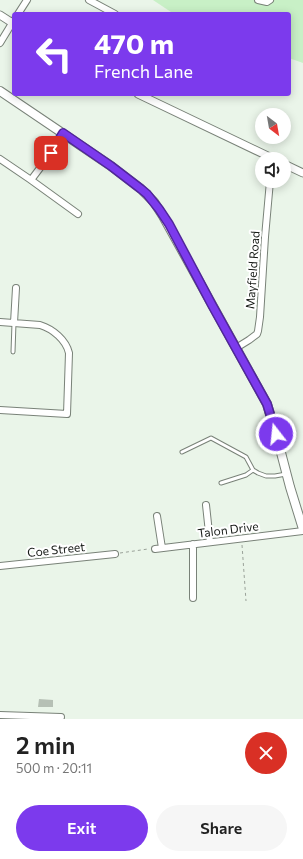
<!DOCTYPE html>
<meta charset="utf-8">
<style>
:root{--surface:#fff;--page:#f6f6f6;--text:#222;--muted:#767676;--accent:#7c3aed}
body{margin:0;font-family:Commissioner,sans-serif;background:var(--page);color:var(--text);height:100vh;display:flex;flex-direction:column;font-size:15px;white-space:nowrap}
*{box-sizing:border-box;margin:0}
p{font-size:13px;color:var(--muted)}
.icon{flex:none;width:22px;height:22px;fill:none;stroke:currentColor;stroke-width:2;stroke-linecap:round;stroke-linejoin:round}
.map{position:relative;height:719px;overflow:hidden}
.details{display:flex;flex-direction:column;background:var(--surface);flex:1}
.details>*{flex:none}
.guide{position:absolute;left:12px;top:12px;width:279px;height:84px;border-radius:4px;box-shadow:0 2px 10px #0003;background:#7c3aed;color:#fff;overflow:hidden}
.needle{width:26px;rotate:149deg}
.tools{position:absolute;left:255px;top:108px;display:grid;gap:8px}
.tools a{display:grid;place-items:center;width:36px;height:36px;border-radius:50%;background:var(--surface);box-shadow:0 2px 10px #0003;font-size:20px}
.pin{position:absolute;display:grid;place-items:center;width:34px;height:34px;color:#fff;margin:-17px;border-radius:8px;box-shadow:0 2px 6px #0006}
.me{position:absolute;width:44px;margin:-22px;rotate:344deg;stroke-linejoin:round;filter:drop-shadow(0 0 3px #0008)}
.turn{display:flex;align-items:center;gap:14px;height:84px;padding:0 16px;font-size:18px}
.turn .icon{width:52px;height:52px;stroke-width:2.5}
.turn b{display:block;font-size:28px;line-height:34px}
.round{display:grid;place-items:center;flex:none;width:42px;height:42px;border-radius:21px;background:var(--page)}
.overview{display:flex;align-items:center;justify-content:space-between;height:68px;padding:0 16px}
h1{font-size:24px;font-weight:600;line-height:30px}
.primary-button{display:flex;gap:8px;margin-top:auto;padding:8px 16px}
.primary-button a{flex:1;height:46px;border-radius:24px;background:var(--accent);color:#fff;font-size:16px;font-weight:600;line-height:46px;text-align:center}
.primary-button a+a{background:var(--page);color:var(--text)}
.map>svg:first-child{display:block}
.green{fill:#c8f0c6}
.building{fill:#b6c0b5}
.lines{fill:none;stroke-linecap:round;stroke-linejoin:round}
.service-casing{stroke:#798278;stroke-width:5}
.minor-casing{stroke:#798278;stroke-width:8}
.tertiary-casing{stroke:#798278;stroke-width:9}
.secondary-casing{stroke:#798278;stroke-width:10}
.path{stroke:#9aa299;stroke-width:1;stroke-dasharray:3 3;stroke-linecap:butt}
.service{stroke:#fff;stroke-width:3}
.minor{stroke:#fff;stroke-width:6}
.tertiary{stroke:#fff;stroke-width:7}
.secondary{stroke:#fff;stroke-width:8}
.route-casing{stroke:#51269a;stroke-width:10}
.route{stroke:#7c3aed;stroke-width:7}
.labels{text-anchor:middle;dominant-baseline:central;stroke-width:4;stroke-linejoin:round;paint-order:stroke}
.street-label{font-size:12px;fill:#171b17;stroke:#fff}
</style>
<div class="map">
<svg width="303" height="719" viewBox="0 0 303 719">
<rect width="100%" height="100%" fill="#eaf5e9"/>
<path class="green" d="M153,0H303V63L289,58V14H174Z"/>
<path class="building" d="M39,699L53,700V707H38Z"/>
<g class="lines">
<g class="service-casing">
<path id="service" d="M13,352L14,323
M182,452L211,438L246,457L253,470L258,473L266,476H275L286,474
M221,483L246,475L253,470"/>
</g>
<g class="minor-casing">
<path id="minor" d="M89,0L115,14
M258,0L267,2L270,0
M18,14L27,0
M0,43L14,20
M0,159L31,180L78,214
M31,180L43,164L63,133
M0,322L40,325C53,329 66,340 69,353L67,414L0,410
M14,323L16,288
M236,348L249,340L257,334L258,331L260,317L265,237L270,181
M206,505L210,542
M157,516L162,548
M155,549L303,531
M0,566L115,554
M193,598V544
M0,715L61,717"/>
</g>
<g class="tertiary-casing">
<path id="tertiary" d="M0,15L14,24
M138,94L274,159
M284,164L303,173"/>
</g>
<g class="secondary-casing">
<path id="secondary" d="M0,91L111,166L141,189L154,202L163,216L267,404L279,445L290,487L303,529"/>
</g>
<path class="path" d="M242,545L246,601
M120,553L148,549"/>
<use href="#service" class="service"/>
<use href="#minor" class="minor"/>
<use href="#tertiary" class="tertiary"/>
<use href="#secondary" class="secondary"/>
</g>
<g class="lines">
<g class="route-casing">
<path id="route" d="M51,153L63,133L111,166L141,189L147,194L159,209L169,224L212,305L267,404L276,434"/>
</g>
<use href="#route" class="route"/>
</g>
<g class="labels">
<g class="street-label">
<text transform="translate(252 270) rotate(-86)">Mayfield Road</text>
<text transform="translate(228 529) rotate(-7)">Talon Drive</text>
<text transform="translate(56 549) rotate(-6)">Coe Street</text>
</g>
</g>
</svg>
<div class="tools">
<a><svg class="needle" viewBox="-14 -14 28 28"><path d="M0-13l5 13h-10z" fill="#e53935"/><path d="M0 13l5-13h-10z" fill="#767676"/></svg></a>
<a><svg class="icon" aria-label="sound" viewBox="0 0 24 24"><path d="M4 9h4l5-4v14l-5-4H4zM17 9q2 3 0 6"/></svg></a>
</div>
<div class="pin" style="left:51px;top:153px;background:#d93025"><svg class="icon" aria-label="arrive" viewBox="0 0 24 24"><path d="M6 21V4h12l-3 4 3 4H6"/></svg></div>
<svg class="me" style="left:276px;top:434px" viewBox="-20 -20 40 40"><circle r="17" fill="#7c3aed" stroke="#fff" stroke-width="3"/><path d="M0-11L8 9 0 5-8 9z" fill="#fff"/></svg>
<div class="guide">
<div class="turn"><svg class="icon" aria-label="left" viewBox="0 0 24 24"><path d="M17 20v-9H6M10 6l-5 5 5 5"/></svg><div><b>470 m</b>French Lane</div></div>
</div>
</div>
<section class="details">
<div class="overview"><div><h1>2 min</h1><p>500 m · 20:11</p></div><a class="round" style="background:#d93025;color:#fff"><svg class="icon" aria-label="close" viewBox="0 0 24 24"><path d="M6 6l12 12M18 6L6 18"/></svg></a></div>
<div class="primary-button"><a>Exit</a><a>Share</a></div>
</section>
